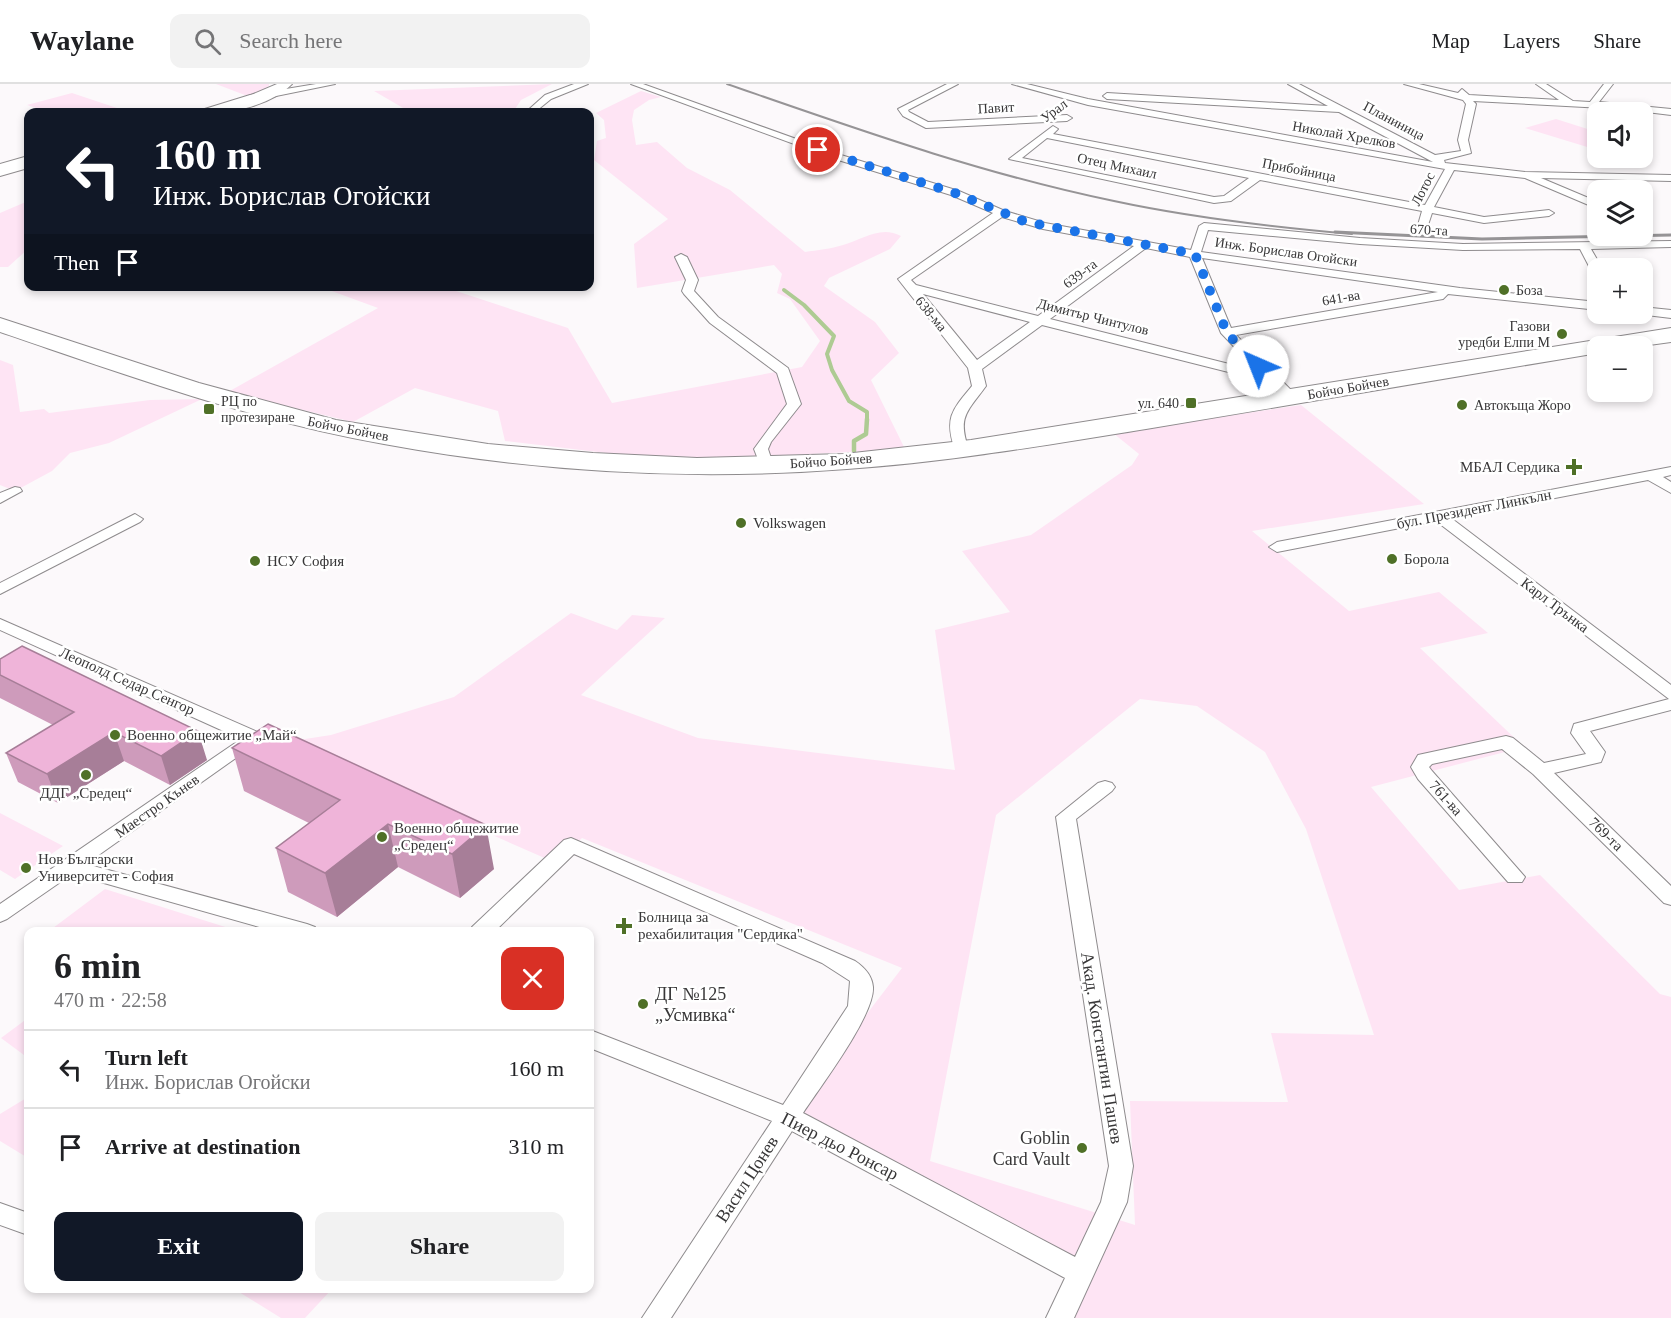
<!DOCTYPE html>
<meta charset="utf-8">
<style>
:root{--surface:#fff;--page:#f2f2f2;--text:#202124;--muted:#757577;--line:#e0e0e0;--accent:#111827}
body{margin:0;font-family:Georgia,serif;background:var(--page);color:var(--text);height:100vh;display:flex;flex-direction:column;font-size:22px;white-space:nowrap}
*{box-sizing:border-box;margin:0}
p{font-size:20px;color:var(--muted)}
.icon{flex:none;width:33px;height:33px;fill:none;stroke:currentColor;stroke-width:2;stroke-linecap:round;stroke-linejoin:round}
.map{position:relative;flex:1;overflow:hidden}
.details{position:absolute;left:24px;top:843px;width:570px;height:366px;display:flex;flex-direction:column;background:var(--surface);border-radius:12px;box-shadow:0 3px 9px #0003}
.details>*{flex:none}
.hud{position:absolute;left:24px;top:24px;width:570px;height:183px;border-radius:12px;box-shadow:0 3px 9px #0003;background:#111827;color:#fff;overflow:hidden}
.controls{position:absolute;left:1587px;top:18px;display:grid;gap:12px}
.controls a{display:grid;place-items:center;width:66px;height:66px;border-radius:12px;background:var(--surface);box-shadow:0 3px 9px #0003;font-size:30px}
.pin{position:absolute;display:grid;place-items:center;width:51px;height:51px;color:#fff;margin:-26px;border:3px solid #fff;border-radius:50%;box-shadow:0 2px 6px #0007}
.me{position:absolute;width:66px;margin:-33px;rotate:316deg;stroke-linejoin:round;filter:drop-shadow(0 0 4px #0008)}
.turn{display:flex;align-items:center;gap:21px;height:126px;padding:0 30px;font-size:27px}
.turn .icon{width:78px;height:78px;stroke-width:2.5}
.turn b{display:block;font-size:42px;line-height:51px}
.then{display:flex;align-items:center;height:57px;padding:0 30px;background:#0003;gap:12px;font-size:22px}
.round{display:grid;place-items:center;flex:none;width:63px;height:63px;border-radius:12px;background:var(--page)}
.headline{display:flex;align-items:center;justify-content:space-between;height:102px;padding:0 30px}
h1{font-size:36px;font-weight:700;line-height:45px}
.action{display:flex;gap:12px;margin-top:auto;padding:12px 30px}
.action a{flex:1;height:69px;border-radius:12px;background:var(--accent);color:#fff;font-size:24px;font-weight:700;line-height:69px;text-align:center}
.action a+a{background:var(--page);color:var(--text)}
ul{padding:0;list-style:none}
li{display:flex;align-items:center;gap:18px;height:78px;padding:0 30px;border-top:2px solid var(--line)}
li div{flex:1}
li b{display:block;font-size:22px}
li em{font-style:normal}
header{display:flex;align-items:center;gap:36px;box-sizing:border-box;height:84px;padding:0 30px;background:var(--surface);border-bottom:2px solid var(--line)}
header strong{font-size:28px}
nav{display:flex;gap:33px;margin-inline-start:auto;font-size:21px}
.search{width:420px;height:54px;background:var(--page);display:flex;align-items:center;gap:15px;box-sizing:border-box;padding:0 21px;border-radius:12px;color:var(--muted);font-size:22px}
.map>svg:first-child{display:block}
.green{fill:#fee4f4;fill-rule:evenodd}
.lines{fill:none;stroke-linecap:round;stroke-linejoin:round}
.stream-far1{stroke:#aecb93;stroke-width:4}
.stream{stroke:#aecb93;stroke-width:4.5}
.street-casing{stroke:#8e8b8d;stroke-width:2}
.secondary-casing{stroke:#8e8b8d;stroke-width:2}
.highway-casing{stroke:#8e8b8d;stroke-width:2}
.street{fill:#fff;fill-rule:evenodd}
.secondary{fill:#fff;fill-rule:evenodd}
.highway{fill:#fff;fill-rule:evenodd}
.rail-far1{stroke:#969496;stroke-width:2}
.rail{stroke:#969496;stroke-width:3}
.wall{fill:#ce9bbb}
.shaded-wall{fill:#a77e98}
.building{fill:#efb4d9;stroke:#a77e98;stroke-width:1.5}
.route{stroke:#1a73e8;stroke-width:10;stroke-dasharray:0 18}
.poi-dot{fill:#4f7027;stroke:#fff;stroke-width:2}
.labels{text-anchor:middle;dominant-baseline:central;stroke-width:5;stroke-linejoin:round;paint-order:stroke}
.far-street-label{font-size:14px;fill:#383738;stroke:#fff}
.far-poi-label{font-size:14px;fill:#383738;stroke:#fff;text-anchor:start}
.poi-label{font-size:15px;fill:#383738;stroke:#fff;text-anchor:start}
.street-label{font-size:15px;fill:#383738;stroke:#fff}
.near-poi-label{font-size:18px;fill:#383738;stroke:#fff;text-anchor:start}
.near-street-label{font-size:18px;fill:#383738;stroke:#fff}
</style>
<header>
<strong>Waylane</strong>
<div class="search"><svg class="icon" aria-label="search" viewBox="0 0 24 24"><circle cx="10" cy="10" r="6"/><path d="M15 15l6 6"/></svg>Search here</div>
<nav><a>Map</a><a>Layers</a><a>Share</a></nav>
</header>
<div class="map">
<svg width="1671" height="1234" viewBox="0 0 1671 1234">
<rect width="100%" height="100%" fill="#fcf9fb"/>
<path class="green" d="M216,0H269V2L250,13Z
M552,0L521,16L513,28H410L374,7Z
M641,7L661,13L649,16L634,26L632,36L636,61L657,58L687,84L730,106L805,168C817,166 831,165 843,161C863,155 881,141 901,152L890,165L829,194L824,202L875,238L899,269L871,296L905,365L732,374L623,371L505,357L498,327L415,304L353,338L228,308L378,224L318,202L444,203L568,244L612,319L802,283L820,257L790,215L777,209L782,190L774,181L637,204L634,160L668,135L594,76L597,57L606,54L604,36L596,29Z
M72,9L117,24C88,32 56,31 27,21Z
M1556,35L1597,48V66L1525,44Z
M28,117V165L8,183H0V129Z
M0,276L13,281L20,328L44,325L49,329L150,316L202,315L109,359L70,369L52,387L15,407L0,401Z
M1301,321L1424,420L1252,447L1349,527L1439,508L1488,549L1420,564L1524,663L1371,703L1459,806L1540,791L1660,910L1671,913V1234H1060L1080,1189L788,1033L902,884L582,754L556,779L275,656L292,657L331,651L454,613L571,529L617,546L632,531L665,534L581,611L698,654L955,686L935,546L1010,528L962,467L1031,451L1132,381L1139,370L1113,349ZM1140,615L1197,622L1265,668L1306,745L1374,951L1271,949L1288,1018L1130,1017L1135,1141L930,1077L996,731Z
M0,729L63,762L15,795L0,786Z
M105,805L238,847H49Z
M28,934V974L1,954Z
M28,1013V1074L0,1057V1030Z
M234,1205H332L305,1234H281Z"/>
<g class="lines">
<path class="stream-far1" d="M784,206L804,221L834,252L827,270L832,286L849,317L867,328V336"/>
<path class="stream" d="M854,367V357L866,350L867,335"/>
<g class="street-casing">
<path id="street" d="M316,0H335L251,17L208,28H195L250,11Z
M574,0H588L551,15L535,28H526L545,11Z
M631,0H643L841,71L959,107L1005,127L1045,139L1191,166L1199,142L1204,139L1360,154L1463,160L1671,157V163L1591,165L1602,184H1598V191L1592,188L1580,165L1463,166L1360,160L1208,146L1201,168L1460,204L1598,218V226L1448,210L1443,215L1236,251L1295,310L1297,313L1290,317L1285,316L1268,298L1042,241L982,285L986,302C967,328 957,333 969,366L962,370L955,366C944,334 952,326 972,302L968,284L898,195L993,129L951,111L835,75ZM1002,133L1043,145L1134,162L1038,232L916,201L911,196ZM1146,164L1190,173L1221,249L1257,287L1050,235ZM1202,174L1438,208L1231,244ZM923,210L1030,238L977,276Z
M947,0H958L908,26L909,28L928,38L1067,31L1072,34L1067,37L926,44L903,32L898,25Z
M1012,0H1027L1088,15L1433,78L1339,28L1107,15L1103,12L1107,9L1328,22L1288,0H1299L1435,71L1461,67L1458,56L1466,20L1463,16L1404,0H1419L1458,9L1462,5L1469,11L1559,16L1536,0H1546L1573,17L1590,18L1604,0H1613L1599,18L1671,25V31L1622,25L1473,17L1476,20L1468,56L1471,69L1444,76L1445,79L1525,88L1671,91V97L1541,94L1598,118V125L1525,94L1454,86L1434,123L1484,133L1549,126L1554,129L1549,132L1484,139L1432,129L1428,141L1423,144L1418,141L1422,127L1260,96L1231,117L1214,119L1009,75L1053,42L1058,45L1053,50L1425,121L1445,85L1088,21ZM1047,54L1249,94L1224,112L1214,113L1022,74Z
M28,72V78L0,86V80Z
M1642,137L1649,139V143L1642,144Z
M681,170L687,173L698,196L694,207L718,233L788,284L801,320L771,358L768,365L773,380L771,383H761L754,365L787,320L777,289L710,239L684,210L682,207L686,196L675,173Z
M1642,223L1671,226V234L1638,230H1642Z
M1671,383V391L1663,393L1671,398V409L1648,396L1451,434L1671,601V626L1590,647L1605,668L1601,678L1554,689L1671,802V821L1664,819L1533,690L1502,665L1432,680L1429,683L1432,687L1525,793L1522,798H1508L1418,695L1411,683L1418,671L1506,652L1513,654L1544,679L1586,670L1571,649L1574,640L1669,615L1436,437L1277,468L1269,463L1277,458Z
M15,403L20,404L22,407L0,419V409Z
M135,430L143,435L140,438L0,510V499Z
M0,535L262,650L264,654L86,780L307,840L315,843L317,848H277L72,790L7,835L0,838V820L241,655L0,546Z
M1105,697L1112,699L1115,703L1112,707L1076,735L1133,1082L1127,1118L1074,1234H1046L1065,1194L792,1047L671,1234H642L772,1037L590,964V946L783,1021L848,922L850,897L822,879L574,770L494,848H470L472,843L564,756L571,754L855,877C864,883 872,891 873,903C875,931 820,1003 803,1029L1075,1173L1101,1118L1109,1082L1056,733L1098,699Z
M0,1119L28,1129V1151L0,1141Z"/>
</g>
<g class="secondary-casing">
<path id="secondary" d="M277,0H292C275,18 234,31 211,28Z
M28,76V84L0,92V84Z"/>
</g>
<g class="highway-casing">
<path id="highway" d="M0,234L199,299L336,336L488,360L593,369L697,374L844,370L971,356L1671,244V258L1642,262H1598V269C1447,294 1297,320 1146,345C1047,361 948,378 847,385C693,397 536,388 384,360C252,337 127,291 0,248Z"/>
</g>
<use href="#street" class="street"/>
<use href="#secondary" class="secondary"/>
<use href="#highway" class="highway"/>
<path class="rail-far1" d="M727,0C854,44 982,90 1114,117C1193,134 1272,143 1352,150"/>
<path class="rail" d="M1335,148L1482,155L1671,151"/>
</g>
<path class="wall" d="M0,575L207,676L170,701L124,677L58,719L18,698L6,669L53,641L0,614Z
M232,664L494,785L460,814L398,783L337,833L288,808L276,764L309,739L244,707Z"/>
<path class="shaded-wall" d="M198,647L207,676L170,701L161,672Z
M114,648L124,677L58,719L47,690Z
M388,740L398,783L337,833L325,789Z
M486,741L494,785L460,814L452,770Z"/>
<path class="building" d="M22,562L198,647L161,672L114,648L47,690L6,669L74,628L0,591V575Z
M268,640L486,741L452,770L388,740L325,789L276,764L340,716L232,664Z"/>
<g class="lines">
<path class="route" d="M818,66L955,109L1026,138L1195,170L1227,249L1258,282"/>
</g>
<g class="poi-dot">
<circle cx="1504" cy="206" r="6"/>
<circle cx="1562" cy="250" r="6"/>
<rect x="1185" y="313" width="12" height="12" rx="3"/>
<circle cx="1462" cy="321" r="6"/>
<rect x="203" y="319" width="12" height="12" rx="3"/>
<path d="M1571 374h6v6h6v6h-6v6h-6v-6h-6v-6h6z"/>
<circle cx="741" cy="439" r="6"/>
<circle cx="1392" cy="475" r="6"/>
<circle cx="255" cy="477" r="6"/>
<circle cx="115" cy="651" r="6"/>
<circle cx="86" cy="691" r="6"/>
<circle cx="382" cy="753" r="6"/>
<circle cx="26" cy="784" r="6"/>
<path d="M621 833h6v6h6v6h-6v6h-6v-6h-6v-6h6z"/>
<circle cx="643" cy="920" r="6"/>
<circle cx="1082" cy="1064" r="6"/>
</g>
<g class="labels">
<g class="far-street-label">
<text transform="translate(996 24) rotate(-3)">Павит</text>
<text transform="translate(1054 27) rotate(-37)">Урал</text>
<text transform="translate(1394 37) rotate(28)">Планиница</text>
<text transform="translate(1344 51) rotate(10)">Николай Хрелков</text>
<text transform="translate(1117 82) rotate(12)">Отец Михаил</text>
<text transform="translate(1299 86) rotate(11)">Прибойница</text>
<text transform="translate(1423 105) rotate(-63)">Лотос</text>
<text transform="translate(1429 146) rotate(3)">670-та</text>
<text transform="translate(1286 168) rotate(8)">Инж. Борислав Огойски</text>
<text transform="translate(1080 190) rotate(-37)">639-та</text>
<text transform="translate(1341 214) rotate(-10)">641-ва</text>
<text transform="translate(931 230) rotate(50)">638-ма</text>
<text transform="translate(1093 233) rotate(14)">Димитър Чинтулов</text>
<text transform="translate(1348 304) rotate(-10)">Бойчо Бойчев</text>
<text transform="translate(348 345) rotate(11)">Бойчо Бойчев</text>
<text transform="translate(831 377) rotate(-4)">Бойчо Бойчев</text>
</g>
<g class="far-poi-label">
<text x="1516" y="206">Боза</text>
<text x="1550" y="242" text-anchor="end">Газови<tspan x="1550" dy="16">уредби Елпи М</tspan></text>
<text x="221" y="317">РЦ по<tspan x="221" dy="16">протезиране</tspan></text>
<text x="1179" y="319" text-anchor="end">ул. 640</text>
<text x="1474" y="321">Автокъща Жоро</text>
</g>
<g class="poi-label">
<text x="1560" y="383" text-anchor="end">МБАЛ Сердика</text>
<text x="753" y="439">Volkswagen</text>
<text x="1404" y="475">Борола</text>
<text x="267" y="477">НСУ София</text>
<text x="127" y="651">Военно общежитие „Май“</text>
<text x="86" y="709" text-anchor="middle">ДДГ „Средец“</text>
<text x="394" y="744">Военно общежитие<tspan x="394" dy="17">„Средец“</tspan></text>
<text x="38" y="775">Нов Български<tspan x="38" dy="17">Университет - София</tspan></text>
<text x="638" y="833">Болница за<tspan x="638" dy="17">рехабилитация "Сердика"</tspan></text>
</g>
<g class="street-label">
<text transform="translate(1474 425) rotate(-11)">бул. Президент Линкълн</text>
<text transform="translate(1555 521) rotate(37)">Карл Трънка</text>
<text transform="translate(127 597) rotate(24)">Леополд Седар Сенгор</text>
<text transform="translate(1446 714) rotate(48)">761-ва</text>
<text transform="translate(157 722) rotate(-35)">Маестро Кънев</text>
<text transform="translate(1606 750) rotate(44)">769-та</text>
</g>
<g class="near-poi-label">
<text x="655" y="910">ДГ №125<tspan x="655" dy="21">„Усмивка“</tspan></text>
<text x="1070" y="1054" text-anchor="end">Goblin<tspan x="1070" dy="21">Card Vault</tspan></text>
</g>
<g class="near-street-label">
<text transform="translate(1102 964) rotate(81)">Акад. Константин Пашев</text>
<text transform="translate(840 1062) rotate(27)">Пиер дьо Ронсар</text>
<text transform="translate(747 1095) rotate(-57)">Васил Цонев</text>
</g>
</g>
</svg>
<div class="controls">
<a><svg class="icon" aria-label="sound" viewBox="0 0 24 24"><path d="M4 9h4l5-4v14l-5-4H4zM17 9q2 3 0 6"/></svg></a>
<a><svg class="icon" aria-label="layers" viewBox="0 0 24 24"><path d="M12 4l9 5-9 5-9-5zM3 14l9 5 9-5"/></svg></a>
<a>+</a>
<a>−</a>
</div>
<div class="pin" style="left:818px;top:66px;background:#d93025"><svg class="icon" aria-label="arrive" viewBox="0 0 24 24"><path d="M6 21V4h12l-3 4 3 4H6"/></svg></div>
<svg class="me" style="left:1258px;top:282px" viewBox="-20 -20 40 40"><circle r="19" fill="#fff"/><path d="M0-13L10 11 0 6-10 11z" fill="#1a73e8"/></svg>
<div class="hud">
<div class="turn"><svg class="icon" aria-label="left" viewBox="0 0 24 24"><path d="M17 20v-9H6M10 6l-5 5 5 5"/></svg><div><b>160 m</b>Инж. Борислав Огойски</div></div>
<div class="then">Then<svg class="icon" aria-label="arrive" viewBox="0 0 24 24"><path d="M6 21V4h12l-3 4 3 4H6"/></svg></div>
</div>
<section class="details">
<div class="headline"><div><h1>6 min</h1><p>470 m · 22:58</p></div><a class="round" style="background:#d93025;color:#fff"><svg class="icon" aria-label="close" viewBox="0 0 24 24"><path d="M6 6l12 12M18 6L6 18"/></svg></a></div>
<ul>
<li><svg class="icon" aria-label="left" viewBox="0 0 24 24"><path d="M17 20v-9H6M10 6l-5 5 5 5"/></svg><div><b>Turn left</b><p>Инж. Борислав Огойски</p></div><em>160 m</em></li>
<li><svg class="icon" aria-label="arrive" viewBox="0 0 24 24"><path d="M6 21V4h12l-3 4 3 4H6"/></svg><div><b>Arrive at destination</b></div><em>310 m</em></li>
</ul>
<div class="action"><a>Exit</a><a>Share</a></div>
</section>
</div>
